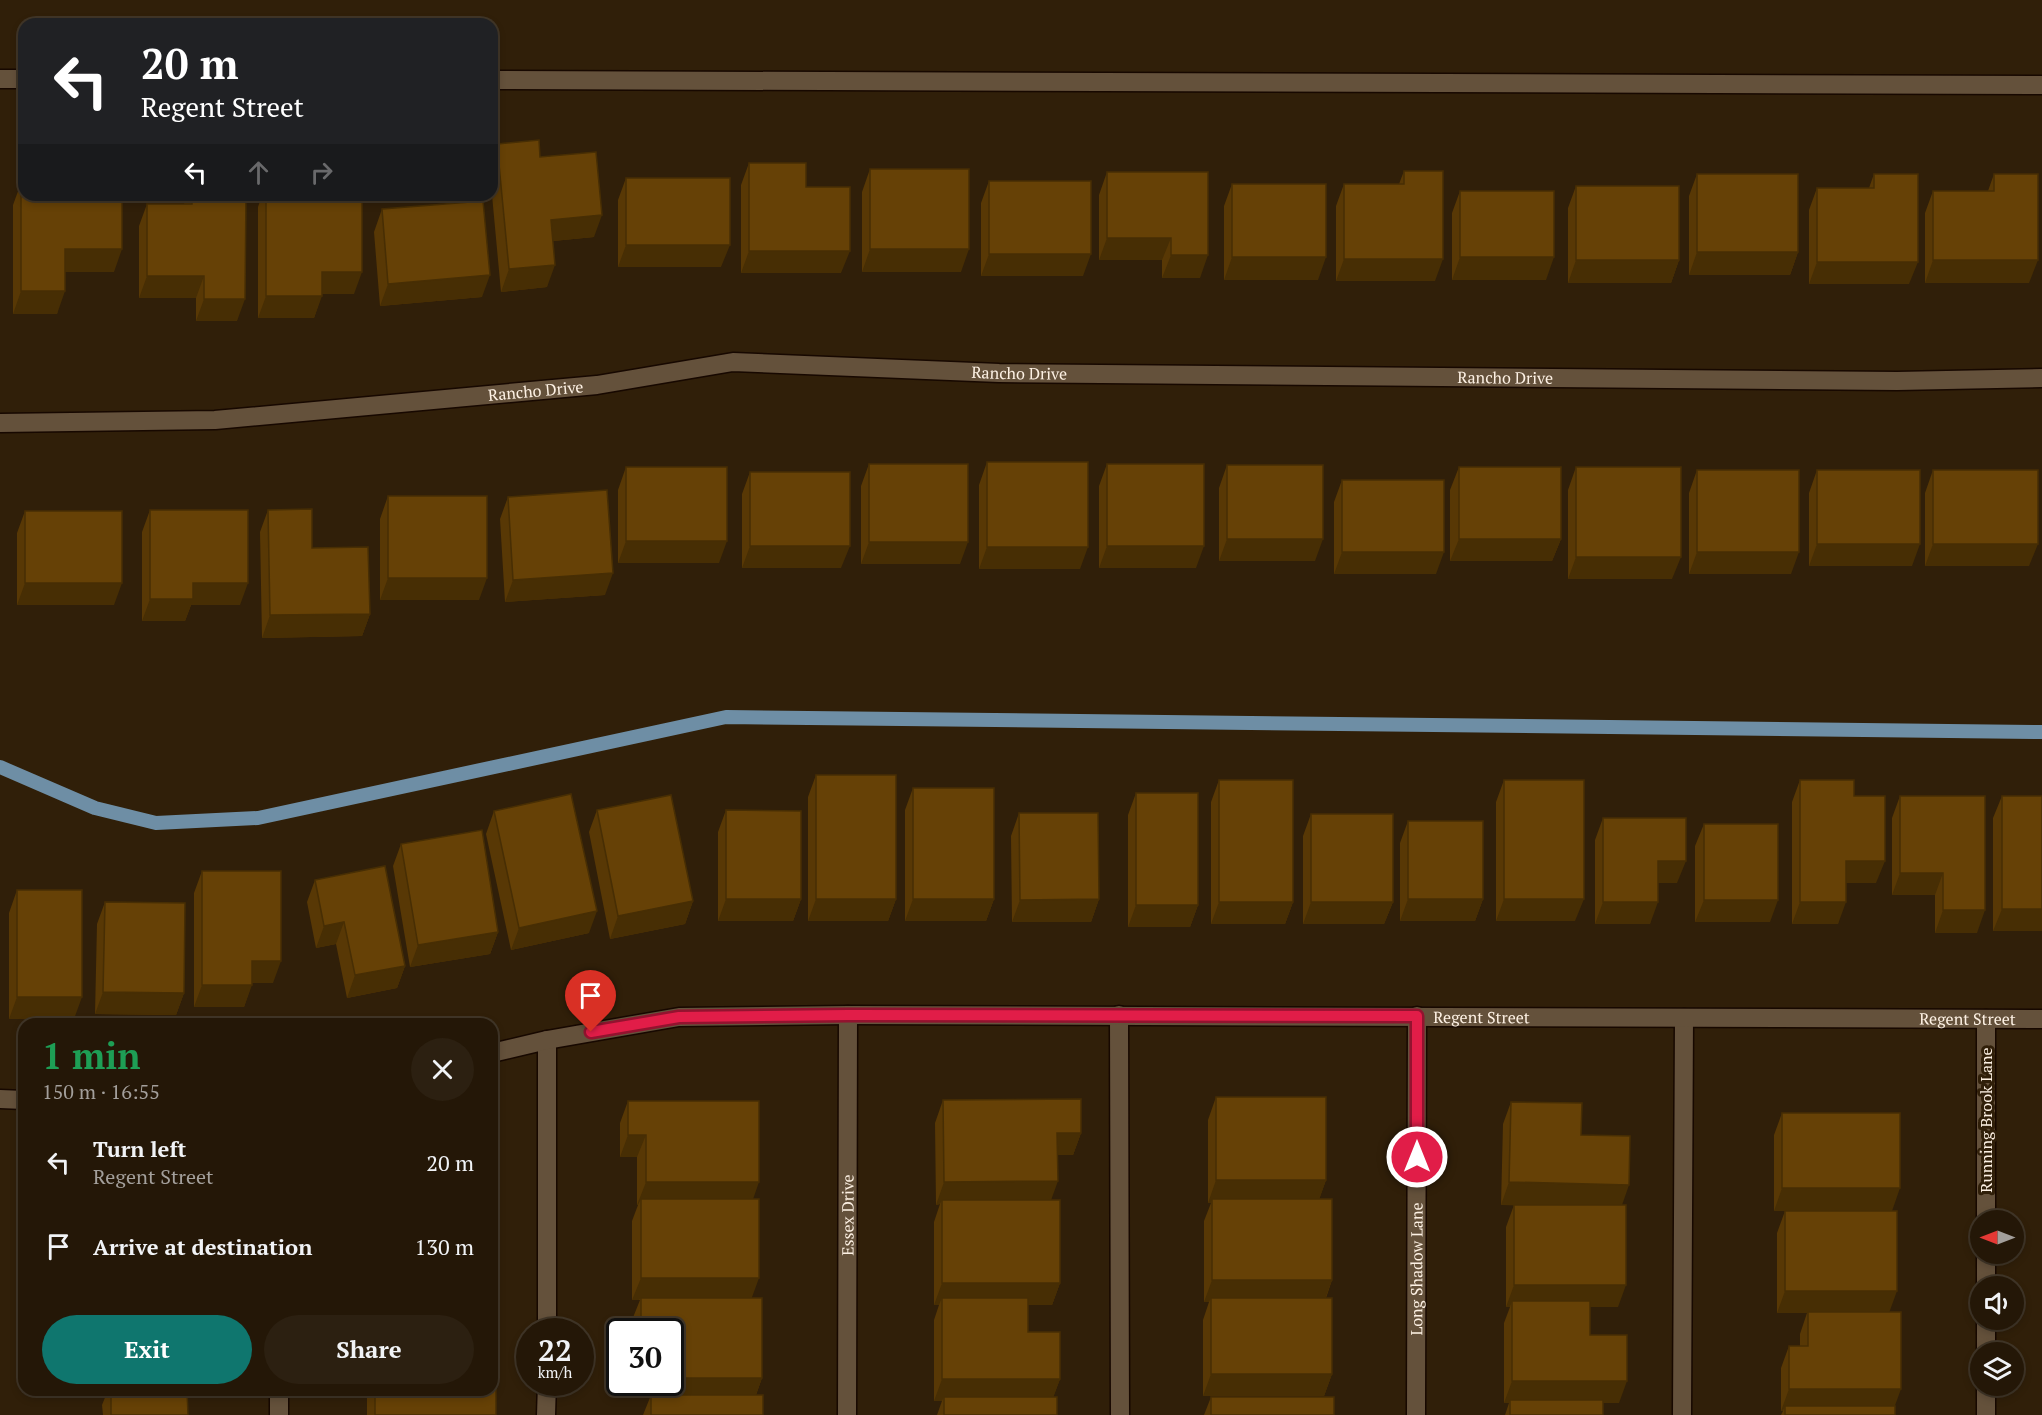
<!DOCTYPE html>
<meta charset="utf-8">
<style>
:root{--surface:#241707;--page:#2c2011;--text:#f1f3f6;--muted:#a39f9b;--line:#413628;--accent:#0f766e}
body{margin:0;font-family:"PT Serif",serif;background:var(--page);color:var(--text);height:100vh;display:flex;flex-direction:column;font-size:22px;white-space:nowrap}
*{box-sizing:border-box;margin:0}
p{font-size:20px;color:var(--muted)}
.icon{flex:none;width:33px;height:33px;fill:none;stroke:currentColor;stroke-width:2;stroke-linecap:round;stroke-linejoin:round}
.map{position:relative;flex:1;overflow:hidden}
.panel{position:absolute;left:18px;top:1018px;width:480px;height:378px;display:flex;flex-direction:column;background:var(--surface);border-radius:18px;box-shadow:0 3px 9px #0003,0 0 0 2px var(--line)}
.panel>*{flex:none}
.top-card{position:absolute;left:18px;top:18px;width:480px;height:183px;border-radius:18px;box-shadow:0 3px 9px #0003,0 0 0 2px var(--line);background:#202124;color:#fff;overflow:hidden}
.needle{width:39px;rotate:270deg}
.fabs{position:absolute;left:1970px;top:1210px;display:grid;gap:12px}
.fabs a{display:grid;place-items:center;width:54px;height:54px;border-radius:50%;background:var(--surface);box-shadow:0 3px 9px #0003,0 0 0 2px var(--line);font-size:30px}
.speed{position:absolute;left:516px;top:1318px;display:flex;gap:12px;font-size:30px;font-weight:700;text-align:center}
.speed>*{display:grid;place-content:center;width:78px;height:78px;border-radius:50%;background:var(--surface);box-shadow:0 3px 9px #0003,0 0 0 2px var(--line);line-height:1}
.speed small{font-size:15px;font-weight:400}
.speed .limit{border:3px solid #111;border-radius:9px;background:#fff;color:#111}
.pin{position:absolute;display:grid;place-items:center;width:51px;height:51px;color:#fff;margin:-62px -26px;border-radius:50% 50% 50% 0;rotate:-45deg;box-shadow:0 0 6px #0007}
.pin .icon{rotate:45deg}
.me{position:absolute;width:66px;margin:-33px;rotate:0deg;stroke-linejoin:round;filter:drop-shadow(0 0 4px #0008)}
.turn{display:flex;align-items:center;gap:21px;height:126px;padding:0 24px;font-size:27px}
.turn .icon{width:78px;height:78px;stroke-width:2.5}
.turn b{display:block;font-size:42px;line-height:51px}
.lanes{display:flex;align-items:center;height:57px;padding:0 24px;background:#0003;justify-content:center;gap:30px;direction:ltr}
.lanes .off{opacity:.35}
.round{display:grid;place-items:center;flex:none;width:63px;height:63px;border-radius:32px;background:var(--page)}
.overview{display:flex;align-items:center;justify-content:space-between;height:102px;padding:0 24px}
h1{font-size:36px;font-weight:600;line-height:45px;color:#1e9e55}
.button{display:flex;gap:12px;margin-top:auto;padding:12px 24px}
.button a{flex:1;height:69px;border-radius:36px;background:var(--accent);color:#fff;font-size:24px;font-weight:600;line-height:69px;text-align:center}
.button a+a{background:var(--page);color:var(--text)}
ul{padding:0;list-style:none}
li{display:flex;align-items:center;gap:18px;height:84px;padding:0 24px}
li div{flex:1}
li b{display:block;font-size:22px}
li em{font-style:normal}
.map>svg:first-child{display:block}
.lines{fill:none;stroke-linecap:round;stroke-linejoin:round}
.stream{stroke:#6e8ea5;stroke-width:14}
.lane-casing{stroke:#170800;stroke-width:21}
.street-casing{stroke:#170800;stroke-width:21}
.lane{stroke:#64513b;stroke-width:18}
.street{stroke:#64513b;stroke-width:18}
.wall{fill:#583805}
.shaded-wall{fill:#472e04}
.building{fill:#664106;stroke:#472e04;stroke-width:1.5}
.route-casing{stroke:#92132f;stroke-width:15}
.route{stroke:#e11d48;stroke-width:10}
.labels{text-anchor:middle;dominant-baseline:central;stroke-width:6;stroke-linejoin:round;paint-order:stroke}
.street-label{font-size:16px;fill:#fdf1e4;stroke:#301f09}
</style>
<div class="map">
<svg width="2042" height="1415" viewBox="0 0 2042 1415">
<rect width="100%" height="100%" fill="#301f09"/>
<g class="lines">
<path class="stream" d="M0,767L95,808L156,823L258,818L726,717L2042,732"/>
<g class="lane-casing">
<path id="lane" d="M0,79H24
M492,80L2042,85
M1119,1015L1120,1415
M547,1332V1040
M546,1415L547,1383
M1682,1415L1684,1018"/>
</g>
<g class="street-casing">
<g id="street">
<path id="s1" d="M0,423L215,420L597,385L733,362L999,373L1897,381L2042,378"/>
<path d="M1986,1019V1221"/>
<path id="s2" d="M492,1053L547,1040L679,1017L848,1015L2042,1019"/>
<path d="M0,1099L24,1100"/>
<path d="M1986,1254V1287"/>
<path d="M1986,1320V1353"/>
<path d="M1986,1386V1415"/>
<path d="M279,1415V1390"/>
<path id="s3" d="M847,1415L848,1015"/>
<path id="s4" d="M1416,1415L1417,1016"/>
</g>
</g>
<use href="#lane" class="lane"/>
<use href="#street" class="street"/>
</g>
<path class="wall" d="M497,144L540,157L594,237L553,241L547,287L501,292L492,195V157Z
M749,163L806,187L841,273H741V185Z
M870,169L961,272H862V192Z
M1404,171L1435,281H1336V206L1344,184H1399Z
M1107,172H1208L1200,278H1162V260H1099V195Z
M1697,174L1798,252L1790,275H1689V196Z
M1874,174L1909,284H1809V210L1817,188H1869Z
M1994,174L2029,283H1925V213L1933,191H1988Z
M626,178L721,267H618V200Z
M989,181L1083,276H981V203Z
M21,183L114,272H65L57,314H13V205Z
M1232,184L1318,280H1224V206Z
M1576,186L1679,260L1671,283H1568V208Z
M1460,191L1546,280H1452V213Z
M187,195H246L237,321H196V298H139V226L147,204H184Z
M262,195H317V197L354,294H322L314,318H258V207Z
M382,209L482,297L380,306L374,232Z
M987,462L1080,569H979V485Z
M869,464L960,564H861V486Z
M1107,464L1196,568H1099V486Z
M1227,465L1315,561H1219V488Z
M626,467L719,563H618V490Z
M1459,467L1561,539L1552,561H1450V490Z
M1576,467L1672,579H1568V490Z
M1697,470L1791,574H1689V493Z
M1817,470L1912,566H1809V493Z
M1933,470L2029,566H1925V493Z
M750,472L841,568H742V494Z
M1342,480L1436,574H1334V502Z
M388,496L479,600H380V519Z
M508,497L605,595L505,602L500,519Z
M150,510L240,605H191L185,621H142V532Z
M268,510L312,548L370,614L362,636L262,638L260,532Z
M25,511L114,605H17V533Z
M816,775L896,899L888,921H808V797Z
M1219,780L1293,902L1285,924H1211V802Z
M1504,780L1575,921H1496V802Z
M1800,780L1854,796L1876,883H1846L1838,924H1792V802Z
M913,788L994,899L986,921H905V810Z
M1136,793L1198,905L1190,927H1128V815Z
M1900,796L1977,933H1935V895H1892V818Z
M2002,796L2042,931H1993V818Z
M597,810L693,901L685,924L610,939L589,832Z
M726,810L801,899L793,921H718V832Z
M494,811L589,933L511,950L486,834Z
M1019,813L1099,899L1091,922H1012L1011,836Z
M1311,814L1393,902L1384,924H1303V836Z
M1603,818L1677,883H1658L1650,924H1595V840Z
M1408,821L1483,899L1475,921H1400V843Z
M1704,824L1770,922H1695V846Z
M401,844L498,932L490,954L410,967L393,866Z
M202,871L273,983H252L244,1007H194V893Z
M315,880L405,966L397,988L347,998L336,944L316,948L307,902Z
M17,890L74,1019H9V913Z
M105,902L184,993L176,1015L95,1014L97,924Z
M1216,1097L1326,1180L1319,1199L1332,1280L1326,1298L1332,1374L1324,1396H1203V1320L1209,1302H1204V1221L1211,1203H1208V1120Z
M943,1100L1081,1133L1073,1155H1057L1051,1200L1060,1283L1052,1305H1028V1332L1060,1379L1053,1397L1057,1415H937L942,1401H934V1320L939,1305H934V1222L940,1204L936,1205L935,1123Z
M628,1101L753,1199L752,1298L762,1378L756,1395L763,1415H643L651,1395H671L670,1332H632V1320L640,1300H632V1221L638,1205H637V1157H620V1123Z
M1511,1102L1581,1135L1622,1205L1618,1307H1590V1335L1619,1403H1603V1415H1505L1509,1403H1504V1323L1510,1307H1506V1227L1514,1205H1501L1503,1124Z
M1782,1113H1900L1774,1211V1135Z
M1785,1211L1889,1312L1895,1415H1781L1783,1411H1781V1368L1789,1346H1800V1334L1807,1313H1777V1233Z
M108,1390H187L188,1415H103L102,1405Z
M367,1390H492L496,1415H367Z
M1211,1397L1334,1415H1204Z"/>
<path class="shaded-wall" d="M602,215L594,237L543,242L551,220Z
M1107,238H1171L1162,260H1099Z
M626,245H730L721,267H618Z
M65,249H122L114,272H57Z
M870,249H969L961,272H862Z
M749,251H850L841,273H741Z
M1697,252H1798L1790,275H1689Z
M989,254H1091L1083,276H981Z
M1171,255H1208L1200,278H1162Z
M1232,257H1326L1318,280H1224Z
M1460,257H1554L1546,280H1452Z
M1344,259H1443L1435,281H1336Z
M1576,260H1679L1671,283H1568Z
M1933,260H2038L2029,283H1925Z
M1817,262H1918L1909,284H1809Z
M555,265L547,287L501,292L509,269Z
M322,272H362L354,294H314Z
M490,275L482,297L380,306L388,284Z
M147,276H204L196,298H139Z
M21,291H65L57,314H13Z
M266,296H322L314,318H258Z
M204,299H245L237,321H196Z
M1227,539H1323L1315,561H1219Z
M1459,539H1561L1552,561H1450Z
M626,541H727L719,563H618Z
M869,542H968L960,564H861Z
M1817,544H1920L1912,566H1809Z
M1933,544H2038L2029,566H1925Z
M750,546H850L841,568H742Z
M1107,546H1204L1196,568H1099Z
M987,547H1088L1080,569H979Z
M1342,552H1444L1436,574H1334Z
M1697,552H1799L1791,574H1689Z
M1576,557H1681L1672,579H1568Z
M613,573L605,595L505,602L513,580Z
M388,578H487L479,600H380Z
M25,583H122L114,605H17Z
M193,583H248L240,605H191L185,621H142L150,599Z
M370,614L362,636L262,638L270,615Z
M1658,861H1686L1677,883H1650Z
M1846,861H1885L1876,883H1838Z
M1900,873H1943L1935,895H1892Z
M726,899H801L793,921H718Z
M816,899H896L888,921H808Z
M913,899H994L986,921H905Z
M1099,899L1091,922H1012L1020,900Z
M1408,899H1483L1475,921H1400Z
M1504,899H1584L1575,921H1496Z
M1704,900H1778L1770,922H1695Z
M693,901L685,924L610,939L618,916Z
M1219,902H1293L1285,924H1211Z
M1311,902H1393L1384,924H1303Z
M1603,902H1658L1650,924H1595Z
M1800,902H1846L1838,924H1792Z
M1136,905H1198L1190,927H1128Z
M2002,909H2042V931H1993Z
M1943,910H1985L1977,933H1935Z
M597,911L589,933L511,950L519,928Z
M344,922L336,944L316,948L324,926Z
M498,932L490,954L410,967L418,945Z
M252,961H281L273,983H244Z
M405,966L397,988L347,998L355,975Z
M202,985H252L244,1007H194Z
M103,992L184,993L176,1015L95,1014Z
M17,997H82L74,1019H9Z
M1057,1133H1081L1073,1155H1049Z
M628,1135H646L637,1157H620Z
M1216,1180H1326L1318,1203L1212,1199L1211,1203H1208Z
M1058,1181L1050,1203L942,1200L940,1204L936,1205L944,1182Z
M646,1182H759L751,1205L641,1199L638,1205H637Z
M1509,1182L1629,1185L1621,1208L1501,1205Z
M1782,1188H1900L1892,1211H1774Z
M641,1278H759L751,1300L641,1298L639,1300H632Z
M1212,1280H1332L1324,1302L1211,1298L1209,1302H1204Z
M942,1283H1060L1052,1305H942V1298L939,1305H934Z
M1514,1285H1626L1618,1307H1512V1301L1510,1307H1506Z
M1785,1291H1897L1889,1313H1777Z
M670,1347H679L671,1369H670Z
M1211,1374H1332L1324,1396H1203Z
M679,1378H762L754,1400H671Z
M942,1379H1060L1052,1401L944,1397L942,1401H934Z
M1512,1381H1627L1619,1403H1510V1400L1509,1403H1504Z
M1789,1389H1901L1893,1411L1785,1406L1783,1411H1781Z"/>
<path class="building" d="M539,140L540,157L596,152L602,215L551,220L555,265L509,269L497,144Z
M749,163H806V187H850V251H749Z
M870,169H969V249H870Z
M1404,171H1443V259H1344V184H1404Z
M1107,172H1208V255H1171V238H1107Z
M1697,174H1798V252H1697Z
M1874,174H1918V262H1817V188H1874Z
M1994,174H2038V260H1933V191H1994Z
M626,178H730V245H626Z
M989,181H1091V254H989Z
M21,183H24V195H122V249H65V291H21Z
M1232,184H1326V257H1232Z
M1576,186H1679V260H1576Z
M1460,191H1554V257H1460Z
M192,195H246L245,299H204V276H147V204H192Z
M266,195H317V197H362V272H322V296H266Z
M483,201L490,275L388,284L382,209Z
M987,462H1088V547H987Z
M869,464H968V542H869Z
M1107,464H1204V546H1107Z
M1227,465H1323V539H1227Z
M626,467H727V541H626Z
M1459,467H1561V539H1459Z
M1576,467H1681V557H1576Z
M1697,470H1799V552H1697Z
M1817,470H1920V544H1817Z
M1933,470H2038V544H1933Z
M750,472H850V546H750Z
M1342,480H1444V552H1342Z
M607,490L613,573L513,580L508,497Z
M388,496H487V578H388Z
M312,509V548L368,547L370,614L270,615L268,510Z
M150,510H248V583H193V599H150Z
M25,511H122V583H25Z
M816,775H896V899H816Z
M1219,780H1293V902H1219Z
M1504,780H1584V899H1504Z
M1800,780H1854V796H1885V861H1846V902H1800Z
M913,788H994V899H913Z
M1136,793H1198V905H1136Z
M571,794L597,911L519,928L494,811Z
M671,795L693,901L618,916L597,810Z
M1900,796H1985V910H1943V873H1900Z
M2002,796H2042V909H2002Z
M726,810L801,811V899H726Z
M1019,813H1098L1099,899L1020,900Z
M1311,814H1393V902H1311Z
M1603,818H1686V861H1658V902H1603Z
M1408,821H1483V899H1408Z
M1704,824H1778V900H1704Z
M482,830L498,932L418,945L401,844Z
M385,866L405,966L355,975L344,922L324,926L315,880Z
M202,871H281V961H252V985H202Z
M17,890H82V997H17Z
M105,902L185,903L184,993L103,992Z
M1216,1097H1326V1180H1216Z
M1081,1099V1133H1057L1058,1181L944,1182L943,1100Z
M628,1101H759V1182H646V1135H628Z
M1511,1102L1582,1103L1581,1135L1630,1136L1629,1185L1509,1182Z
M1782,1113H1900V1188H1782Z
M641,1199H759V1278H641Z
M1212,1199H1332V1280H1212Z
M942,1200H1060V1283H942Z
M1514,1205H1626V1285H1514Z
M1785,1211H1897V1291H1785Z
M641,1298H762V1378H679V1347H670V1332H641Z
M942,1298H1028V1332H1060V1379H942Z
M1211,1298H1332V1374H1211Z
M1512,1301H1590V1335H1627V1381H1512Z
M1808,1312H1901V1389H1789V1346H1808Z
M492,1352H496V1415H375V1390H492Z
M111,1390H187L188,1415H111Z
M651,1395H763V1415H651Z
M944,1397H1057V1415H944Z
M1211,1397H1334V1415H1211Z
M1510,1400H1603V1415H1510Z
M1785,1406H1895V1415H1785Z"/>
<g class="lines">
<g class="route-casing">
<path id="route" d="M591,1032L679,1017L848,1015L1417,1016V1157"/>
</g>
<use href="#route" class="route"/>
</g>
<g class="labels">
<g class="street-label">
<text stroke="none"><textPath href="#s1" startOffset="1023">Rancho Drive</textPath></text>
<text stroke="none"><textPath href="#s1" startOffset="1509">Rancho Drive</textPath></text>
<text stroke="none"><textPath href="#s1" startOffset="537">Rancho Drive</textPath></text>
<text stroke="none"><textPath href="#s2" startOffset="993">Regent Street</textPath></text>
<text stroke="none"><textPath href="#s2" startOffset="1479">Regent Street</textPath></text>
<text transform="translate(1986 1120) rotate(-90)">Running Brook Lane</text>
<text stroke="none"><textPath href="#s3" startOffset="200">Essex Drive</textPath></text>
<text stroke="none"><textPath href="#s4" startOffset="146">Long Shadow Lane</textPath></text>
</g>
</g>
</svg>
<div class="fabs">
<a><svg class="needle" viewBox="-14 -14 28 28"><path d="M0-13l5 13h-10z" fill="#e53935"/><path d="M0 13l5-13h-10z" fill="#a39f9b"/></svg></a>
<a><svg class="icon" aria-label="sound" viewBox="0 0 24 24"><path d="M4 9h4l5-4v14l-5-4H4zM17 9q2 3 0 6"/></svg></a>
<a><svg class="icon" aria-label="layers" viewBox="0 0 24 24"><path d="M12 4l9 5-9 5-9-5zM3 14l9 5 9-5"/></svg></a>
</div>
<div class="speed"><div>22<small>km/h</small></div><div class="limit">30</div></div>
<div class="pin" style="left:591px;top:1032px;background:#d93025"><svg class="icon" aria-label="arrive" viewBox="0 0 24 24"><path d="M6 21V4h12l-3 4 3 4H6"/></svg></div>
<svg class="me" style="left:1417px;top:1157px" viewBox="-20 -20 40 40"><circle r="17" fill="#e11d48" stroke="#fff" stroke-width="3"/><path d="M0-11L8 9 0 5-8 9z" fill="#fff"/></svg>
<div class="top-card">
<div class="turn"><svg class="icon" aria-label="left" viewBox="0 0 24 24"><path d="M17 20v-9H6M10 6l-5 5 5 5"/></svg><div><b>20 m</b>Regent Street</div></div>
<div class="lanes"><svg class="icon" aria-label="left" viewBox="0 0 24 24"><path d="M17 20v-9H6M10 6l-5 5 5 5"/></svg><svg class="icon off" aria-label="ahead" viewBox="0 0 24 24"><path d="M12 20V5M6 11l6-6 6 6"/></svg><svg class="icon off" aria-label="right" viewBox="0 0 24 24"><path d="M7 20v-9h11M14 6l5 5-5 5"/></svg></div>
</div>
<section class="panel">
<div class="overview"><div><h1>1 min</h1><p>150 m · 16:55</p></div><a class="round"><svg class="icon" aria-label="close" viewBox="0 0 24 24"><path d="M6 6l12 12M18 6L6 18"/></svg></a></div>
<ul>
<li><svg class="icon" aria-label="left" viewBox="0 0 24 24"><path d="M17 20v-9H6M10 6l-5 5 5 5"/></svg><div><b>Turn left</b><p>Regent Street</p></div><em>20 m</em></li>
<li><svg class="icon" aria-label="arrive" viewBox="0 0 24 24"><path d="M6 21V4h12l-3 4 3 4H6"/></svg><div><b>Arrive at destination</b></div><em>130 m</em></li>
</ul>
<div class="button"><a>Exit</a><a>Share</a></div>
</section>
</div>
